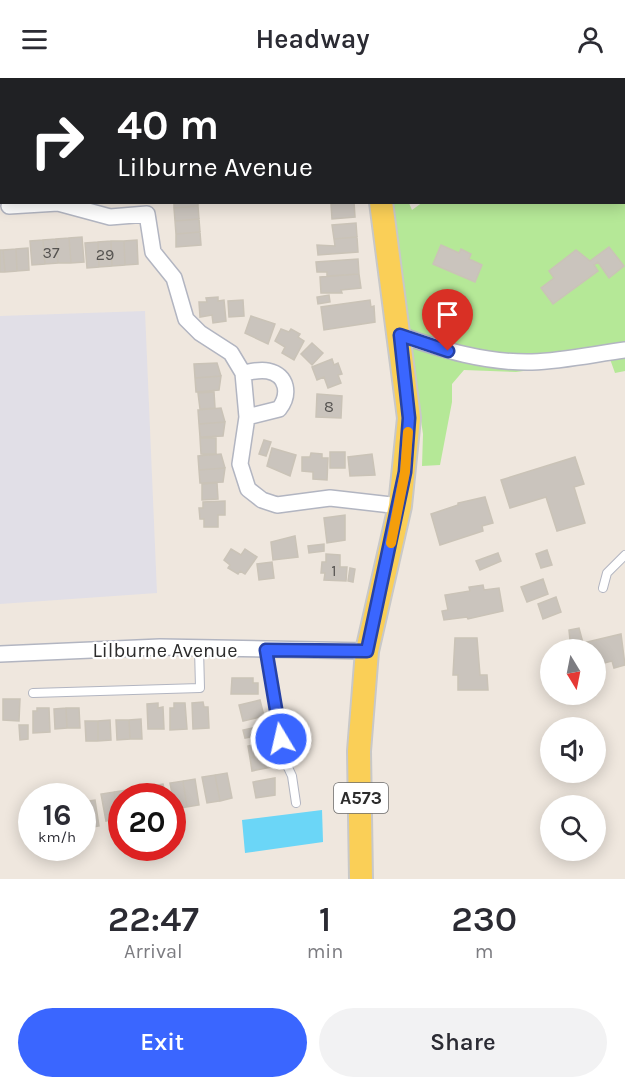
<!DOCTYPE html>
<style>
:root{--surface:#fff;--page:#f2f2f3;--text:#2b2b33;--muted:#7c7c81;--accent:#3a66ff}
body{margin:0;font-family:Karla,sans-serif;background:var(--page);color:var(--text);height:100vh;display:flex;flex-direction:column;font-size:22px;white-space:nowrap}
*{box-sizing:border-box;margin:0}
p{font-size:20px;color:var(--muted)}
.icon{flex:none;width:33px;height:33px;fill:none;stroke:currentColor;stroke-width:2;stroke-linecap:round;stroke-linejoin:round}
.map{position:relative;height:801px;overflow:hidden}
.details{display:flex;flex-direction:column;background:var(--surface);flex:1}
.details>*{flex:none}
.banner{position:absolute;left:0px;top:0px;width:626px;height:126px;box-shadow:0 3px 15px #0003;background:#202124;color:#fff;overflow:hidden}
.needle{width:39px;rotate:170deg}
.tools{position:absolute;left:540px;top:561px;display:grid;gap:12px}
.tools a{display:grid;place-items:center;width:66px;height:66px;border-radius:50%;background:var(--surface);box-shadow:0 3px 15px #0003;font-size:30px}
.speed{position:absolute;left:18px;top:705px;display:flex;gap:12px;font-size:30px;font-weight:700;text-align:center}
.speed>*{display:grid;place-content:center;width:78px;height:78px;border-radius:50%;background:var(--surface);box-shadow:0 3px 15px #0003;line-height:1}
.speed small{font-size:15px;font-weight:400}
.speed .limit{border:9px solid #d22;background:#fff;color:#111}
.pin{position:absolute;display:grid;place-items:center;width:51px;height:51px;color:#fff;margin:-62px -26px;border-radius:50% 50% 50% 0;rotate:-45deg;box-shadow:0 0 6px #0007}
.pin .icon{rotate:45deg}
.me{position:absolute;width:66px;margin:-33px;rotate:351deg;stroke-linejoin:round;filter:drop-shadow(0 0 4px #0008)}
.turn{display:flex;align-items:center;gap:21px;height:126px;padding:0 18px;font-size:27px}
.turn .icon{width:78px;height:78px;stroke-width:2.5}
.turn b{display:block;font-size:42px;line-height:51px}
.eta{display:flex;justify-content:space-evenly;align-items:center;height:102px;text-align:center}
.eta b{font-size:36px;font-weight:600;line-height:42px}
.cta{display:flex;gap:12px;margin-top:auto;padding:12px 18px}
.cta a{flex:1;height:69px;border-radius:36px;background:var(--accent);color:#fff;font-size:24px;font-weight:600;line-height:69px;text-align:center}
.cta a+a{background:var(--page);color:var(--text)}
header{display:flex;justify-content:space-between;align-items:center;height:78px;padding:0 18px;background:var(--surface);font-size:27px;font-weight:600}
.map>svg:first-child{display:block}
.industrial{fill:#e1dfe7}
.green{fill:#b5e897}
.water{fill:#6bd6f7}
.building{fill:#cac4bd;stroke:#cac3b7;stroke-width:1.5}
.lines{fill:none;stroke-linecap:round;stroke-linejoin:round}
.service-casing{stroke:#b2b5c1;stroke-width:10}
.minor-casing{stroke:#b2b5c1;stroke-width:18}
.primary-casing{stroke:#c8c8c8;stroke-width:26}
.service{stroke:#fff;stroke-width:8}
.minor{stroke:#fff;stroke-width:15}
.primary{stroke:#facf57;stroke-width:22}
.route-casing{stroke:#2642a6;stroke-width:15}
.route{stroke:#3a66ff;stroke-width:10}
.slow{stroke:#f59e0b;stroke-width:10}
.labels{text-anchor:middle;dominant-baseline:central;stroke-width:4.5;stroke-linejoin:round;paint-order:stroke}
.number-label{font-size:16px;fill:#545250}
.shield{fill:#fff;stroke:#6b6b6b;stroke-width:1.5}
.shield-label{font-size:18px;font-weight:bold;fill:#2c2c2c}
.street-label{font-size:20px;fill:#2c2c2c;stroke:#fff}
</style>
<header><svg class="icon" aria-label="menu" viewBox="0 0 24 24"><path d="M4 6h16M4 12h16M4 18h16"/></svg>Headway<svg class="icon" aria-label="person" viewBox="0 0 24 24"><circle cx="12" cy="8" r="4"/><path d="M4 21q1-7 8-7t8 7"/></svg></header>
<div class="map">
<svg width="625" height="801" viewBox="0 0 625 801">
<rect width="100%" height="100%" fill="#efe7de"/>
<path class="industrial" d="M145,233L157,515L0,526V238Z"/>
<path class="green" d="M625,80V293L615,295L610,281L516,294L464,292L452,306V324L440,387L422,388L423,356L389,125H409L412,132L423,124H624Z"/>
<path class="water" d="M322,732L323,764L245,775L242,742Z"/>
<path class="building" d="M465,0H487L489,2H464Z
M174,124H198V128L174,130Z
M354,124L355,139L332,141L331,126Z
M198,128L199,141L175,143L174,130Z
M199,141L200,154L176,156L175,143Z
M356,145L357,159L334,161L332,147Z
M200,154L201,167L176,169V156Z
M82,159L84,184L71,185L69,160Z
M357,159L358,174L318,177L317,167L335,168L334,161Z
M69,160L71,185H58L56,161Z
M56,161L58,185L45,186L43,162Z
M43,162L45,186L32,187L30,163Z
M137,162L138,186L125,187L124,163Z
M111,163L112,188L99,189L98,164Z
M111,163H124L125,187L112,188Z
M98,164L99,189L87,190L85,165Z
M441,167L459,175L461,171L471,176L469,181L482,187L475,204L433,186Z
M609,169L624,188L609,200L598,184L594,187L598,193L553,226L541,210L554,200L549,193L576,172L590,183Z
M28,170L29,192L17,193L16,171Z
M16,171L17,193L5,194L3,172Z
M0,172H3L5,194H0Z
M358,181L359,196L327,198V194H317L316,184Z
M359,196L361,210L341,212L342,215H321L320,199Z
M329,217L330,224L318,226L317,219Z
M218,219V223L224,222L226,243L213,245L212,237L200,239L199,224H207L206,220Z
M243,222L244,238L229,239L228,223Z
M370,222L371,229L374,228L375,244L324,252L321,229Z
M251,238L275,246L268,266L245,255Z
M281,251L289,254L291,251L300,256L298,259L304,263L294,282L282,275L285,269L275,263Z
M312,265L323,275L312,287L301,276Z
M332,281L334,287L338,285L342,296L338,297L341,305L328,310L324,299L317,302L312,289Z
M217,285L221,298L195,300L194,286Z
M221,298L219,312L196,314L195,300Z
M214,314L215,330L200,331L198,315Z
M317,316L342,318L341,340L316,339Z
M221,330L225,344L199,346L198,332Z
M225,344L223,358L200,359L199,346Z
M200,360H216V376H201Z
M264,362L271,364L266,378L259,376Z
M272,370L296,377L290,398L267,388Z
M330,374H345V390H330Z
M311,375L322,376V380H328L327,402L313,401V394L302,393V379H310Z
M221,376L225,390L199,392L198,378Z
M372,376L375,397L350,398L348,379Z
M575,379L584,406L574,409L585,445L557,453L546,419L510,430L501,402Z
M225,390L223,404L200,405L199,392Z
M217,405L218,421L202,422V406Z
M485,419L493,445L482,448L483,453L440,467L431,436L458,427V425Z
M225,423V437H218V449H204V441H200L199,430H203V424Z
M345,437V462L327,465L324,440Z
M295,458L298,479L273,482L271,464Z
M324,466V473L309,475L308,468Z
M231,471L241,477L245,471L257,479L245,496L240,493L238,496L228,490L230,487L224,482Z
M547,472L552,487L541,490L536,476Z
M498,475L501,483L480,492L476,483Z
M326,476L340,477V489H347L346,503L324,502L325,495H321L322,484H326Z
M272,484L274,500L259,502L257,486Z
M350,490L355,491L353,504L348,503Z
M543,501L548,516L527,524L521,509Z
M483,507L484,512L499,510L503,533L468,541L467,539L444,542L442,533L448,532L445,517L470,513L469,509Z
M556,519L561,534L543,541L538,526Z
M579,550L583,565L621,556L625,587L614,590L612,583L596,587V572H571L569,552Z
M455,560H477L480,597H487L488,612H458V597H453Z
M232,600H253V605H258V616H231Z
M3,621H20L19,643L3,642Z
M260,622L264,638L243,643L239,627Z
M203,624L204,629H208L209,650L193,651L192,625Z
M158,625V630L163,629L164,651H148L147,626Z
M174,625H185L187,651L170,652V630H174Z
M37,630H49L50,654L33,655V633H37Z
M66,630L67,650L55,651L54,631Z
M66,630H79L80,650H67Z
M141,641L142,661H130L129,642Z
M110,642L111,662L98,663V643Z
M116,642H129L130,661L117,662Z
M85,643H98V663H86Z
M19,647H28V661L20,662Z
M257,649L259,657L245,660L243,652Z
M267,664L269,676L250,680L248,668Z
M269,676L272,689L252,693L250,680Z
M227,695L232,720L220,723L215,697Z
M215,697L220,723L207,725L202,699Z
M275,700V717L256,720L253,704Z
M195,701L199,727L187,729L183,703Z
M183,703L187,729L175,731L170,705Z
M163,706L166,718H153L151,708Z
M151,708L153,718H140L139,710Z
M126,712L127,718H122V740H118L114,714Z
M114,714L118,740L106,743L101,716Z
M95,722L99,748L88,750L87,745L82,746V724Z"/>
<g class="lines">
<g class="service-casing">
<path id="service" d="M603,510L607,495L625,477
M266,572L285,683L292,698L296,725
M33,615L200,610L199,570"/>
</g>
<g class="minor-casing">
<path id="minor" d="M9,128L58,125L110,139L147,136L153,174L174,200L186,241L200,255L231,275L243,295L247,339L240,386L248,411L262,422L277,427L330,420L400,428
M400,257C443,272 486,285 532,284C563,283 595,276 625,272
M243,295C251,294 259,291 268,293C288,297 290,317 279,331L247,339
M0,576L160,569L367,573"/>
</g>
<g class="primary-casing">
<path id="primary" d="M360,0V2
M361,801L359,673L367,573L400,428L409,340L381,124"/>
</g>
<use href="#service" class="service"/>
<use href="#minor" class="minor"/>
<use href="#primary" class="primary"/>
</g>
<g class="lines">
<g class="route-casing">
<path id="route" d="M281,661L266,572L367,573L405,394L409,340L400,257L448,273"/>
</g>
<use href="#route" class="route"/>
<path class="slow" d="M391,465L405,394L408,354"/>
</g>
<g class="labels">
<g class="number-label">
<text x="51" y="174">37</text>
<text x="105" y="176">29</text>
<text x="329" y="328">8</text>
<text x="334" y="492">1</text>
</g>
<rect class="shield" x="334" y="705" width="54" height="30" rx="4.5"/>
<g class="shield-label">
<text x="361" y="720">A573</text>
</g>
<g class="street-label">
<text x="165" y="572">Lilburne Avenue</text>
</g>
</g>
</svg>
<div class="tools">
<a><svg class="needle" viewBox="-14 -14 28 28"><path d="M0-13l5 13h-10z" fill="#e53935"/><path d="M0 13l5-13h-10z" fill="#7c7c81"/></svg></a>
<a><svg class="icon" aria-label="sound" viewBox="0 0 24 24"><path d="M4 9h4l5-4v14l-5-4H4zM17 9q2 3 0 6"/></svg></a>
<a><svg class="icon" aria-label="search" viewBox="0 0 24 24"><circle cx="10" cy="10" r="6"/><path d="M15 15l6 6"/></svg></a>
</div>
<div class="speed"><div>16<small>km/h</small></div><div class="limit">20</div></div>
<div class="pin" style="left:448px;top:273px;background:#d93025"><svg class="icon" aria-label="arrive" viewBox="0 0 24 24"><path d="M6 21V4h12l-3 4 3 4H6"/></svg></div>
<svg class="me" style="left:281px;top:661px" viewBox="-20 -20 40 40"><circle r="17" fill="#3a66ff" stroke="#fff" stroke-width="3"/><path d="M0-11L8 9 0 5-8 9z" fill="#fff"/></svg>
<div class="banner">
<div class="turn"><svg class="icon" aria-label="right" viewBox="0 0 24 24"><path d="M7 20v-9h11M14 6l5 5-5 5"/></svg><div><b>40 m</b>Lilburne Avenue</div></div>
</div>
</div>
<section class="details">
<div class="eta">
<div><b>22:47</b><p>Arrival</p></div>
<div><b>1</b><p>min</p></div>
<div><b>230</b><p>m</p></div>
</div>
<div class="cta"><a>Exit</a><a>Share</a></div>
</section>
